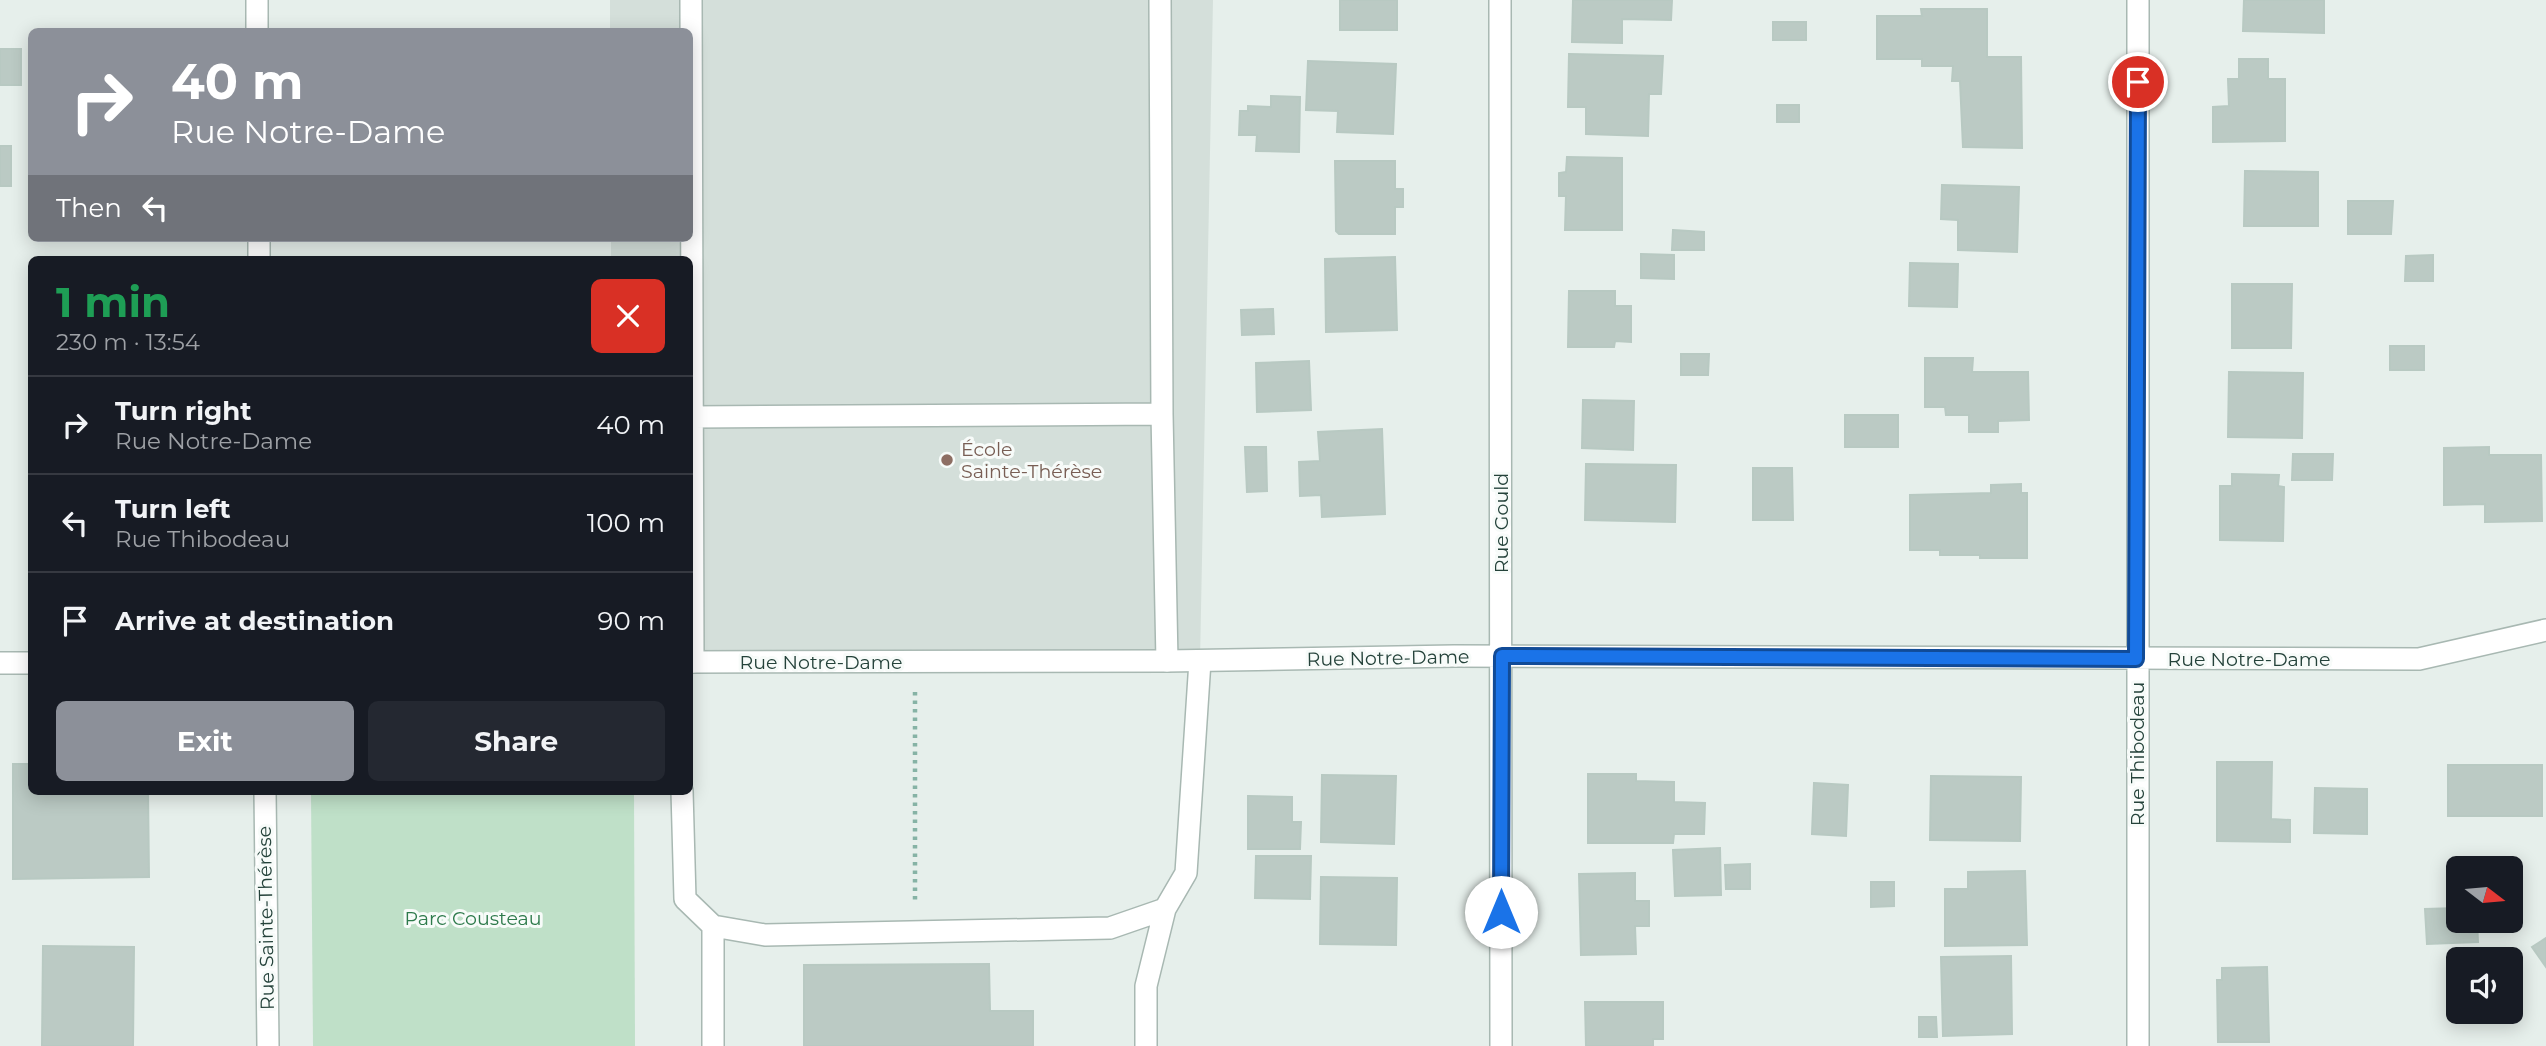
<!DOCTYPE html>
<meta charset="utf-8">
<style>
:root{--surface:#171b24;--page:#242831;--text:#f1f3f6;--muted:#9ea1a6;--line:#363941;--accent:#8c9099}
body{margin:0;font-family:Montserrat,sans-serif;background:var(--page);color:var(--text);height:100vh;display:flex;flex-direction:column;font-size:26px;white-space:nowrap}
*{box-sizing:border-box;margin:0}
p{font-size:23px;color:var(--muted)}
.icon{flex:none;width:38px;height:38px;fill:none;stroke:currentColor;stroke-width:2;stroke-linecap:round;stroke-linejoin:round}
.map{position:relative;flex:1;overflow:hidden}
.panel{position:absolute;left:28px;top:256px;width:665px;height:539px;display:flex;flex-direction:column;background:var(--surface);border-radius:10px;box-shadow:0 4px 18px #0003}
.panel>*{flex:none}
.top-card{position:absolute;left:28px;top:28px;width:665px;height:214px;border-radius:10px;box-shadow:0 4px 18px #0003;background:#8c9099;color:#fff;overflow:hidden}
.needle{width:46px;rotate:106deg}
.buttons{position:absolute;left:2446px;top:856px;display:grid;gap:14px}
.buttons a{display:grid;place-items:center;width:77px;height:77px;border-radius:10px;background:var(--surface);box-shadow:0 4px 18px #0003;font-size:35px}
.pin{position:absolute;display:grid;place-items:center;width:60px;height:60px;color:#fff;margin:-30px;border:4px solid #fff;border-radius:50%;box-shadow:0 2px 7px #0007}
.me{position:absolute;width:77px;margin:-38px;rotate:0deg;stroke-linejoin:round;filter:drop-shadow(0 0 5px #0008)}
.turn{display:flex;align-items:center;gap:24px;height:147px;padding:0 28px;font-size:32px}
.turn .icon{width:91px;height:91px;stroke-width:2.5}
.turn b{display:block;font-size:49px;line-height:60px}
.then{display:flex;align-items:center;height:66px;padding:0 28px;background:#0003;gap:14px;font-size:26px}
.round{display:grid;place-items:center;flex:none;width:74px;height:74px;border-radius:10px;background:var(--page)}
.headline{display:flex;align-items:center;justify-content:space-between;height:119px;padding:0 28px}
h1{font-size:42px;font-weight:700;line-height:52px;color:#1e9e55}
.cta{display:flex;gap:14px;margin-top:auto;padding:14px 28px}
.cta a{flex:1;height:80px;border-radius:10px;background:var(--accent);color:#fff;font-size:28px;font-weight:700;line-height:80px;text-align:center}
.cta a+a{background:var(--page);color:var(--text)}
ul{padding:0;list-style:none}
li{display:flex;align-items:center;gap:21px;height:98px;padding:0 28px;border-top:2px solid var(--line)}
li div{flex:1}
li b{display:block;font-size:26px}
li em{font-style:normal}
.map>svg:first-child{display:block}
.built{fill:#d4dfda}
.green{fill:#bfe0c8}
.building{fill:#bbcac4;stroke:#b8c9c2;stroke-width:2}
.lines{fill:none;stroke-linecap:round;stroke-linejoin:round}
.lane-casing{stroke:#a8b8b2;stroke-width:24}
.street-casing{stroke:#a8b8b2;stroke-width:24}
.path{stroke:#86b3a5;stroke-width:4.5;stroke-dasharray:3.5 5;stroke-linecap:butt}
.lane{stroke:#fff;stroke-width:21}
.street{stroke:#fff;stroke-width:21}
.route-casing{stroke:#114b97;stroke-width:18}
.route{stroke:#1a73e8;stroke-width:12}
.education-dot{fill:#8d6e63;stroke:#f7fbf9;stroke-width:2.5}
.labels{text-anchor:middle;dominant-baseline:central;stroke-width:6;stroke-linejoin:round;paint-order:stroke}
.education-label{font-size:19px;fill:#785e54;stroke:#f7fbf9;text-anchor:start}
.street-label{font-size:19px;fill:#24423a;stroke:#f7fbf9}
.park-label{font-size:19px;fill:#2d7a4b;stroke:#f7fbf9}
</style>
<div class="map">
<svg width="2546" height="1046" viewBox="0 0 2546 1046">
<rect width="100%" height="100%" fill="#e6efeb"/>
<path class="built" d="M610,0H1213L1200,661L690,662V259H611V238H690V32L610,31Z"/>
<path class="green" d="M311,791H634L635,1046H313Z"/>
<path class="building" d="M1340,0H1397V30H1340Z
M1573,0H1672L1671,20L1622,19V43L1572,42Z
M2244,0H2324V33L2243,31Z
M1921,9H1987V57H2021L2022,148L1963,147L1960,81H1952L1953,66H1922V59H1877V16H1922Z
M1773,22H1806V40H1773Z
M0,49H21V85H0Z
M1569,54L1663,56L1661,94H1649L1648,136L1586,134V107H1568Z
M2239,59H2268V79H2285V141L2213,142V107L2229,106L2228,79H2239Z
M1308,61L1396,64L1393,134L1337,132L1338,111L1306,110Z
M1271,96L1300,97L1299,152L1256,151L1257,135H1239L1240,111H1248V106L1271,107Z
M1777,105H1799V122H1777Z
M0,146H11V186H0Z
M1567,157L1622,158V230H1565L1566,196H1559V173L1566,172Z
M1335,161H1395V189H1403V207H1395V234H1339L1336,231Z
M2245,171L2318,172V226H2244Z
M1942,185L2019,187L2017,252L1958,250V220L1941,219Z
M2348,201H2393L2391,234H2348Z
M1673,230L1704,232V250H1672Z
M1641,254L1674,255V279L1641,278Z
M2433,255V281H2405L2406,256Z
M1395,257L1397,330L1326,332L1325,259Z
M1910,263L1958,264L1957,307L1909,306Z
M2232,284H2292L2291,348H2232Z
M1569,291H1615V306H1631V342L1615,341L1614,347H1568Z
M1273,309L1274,334L1242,335L1241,310Z
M2390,346H2424V370H2390Z
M1681,354H1709L1708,375H1681Z
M1925,358H1973L1972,372H2028L2029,420L1998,421V432H1969V415H1946L1945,407H1925Z
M1309,361L1311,410L1257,412L1256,363Z
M2229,372L2303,373L2302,438L2228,437Z
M1583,400L1634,401L1633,450L1582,448Z
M1845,415H1898V447H1845Z
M1382,429L1385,514L1322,517L1321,495L1300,496L1299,462L1320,461L1318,432Z
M1245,447H1266L1267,491L1247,492Z
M2489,447V455H2541L2542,521L2485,522V504L2444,505V448Z
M2293,454H2333L2332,480H2292Z
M1586,464L1676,465L1675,522L1585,520Z
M1753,468H1792L1793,520H1753Z
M2232,474L2279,475L2278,486L2284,487L2283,541L2220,540V486H2232Z
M2021,484V493H2027V558H1980V555H1940V550H1910V495L1991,493V485Z
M2217,762H2272L2271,819L2290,820V842L2217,841Z
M13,764H32V791H148L149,877L13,879Z
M2448,765H2542V816H2448Z
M1588,774H1636V781L1674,782V802L1705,803L1704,834H1674L1673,843H1588Z
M1322,775L1396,776L1394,844L1321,842Z
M1931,776L2021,777L2020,841L1930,840Z
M1814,783L1848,785L1846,836L1812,834Z
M2315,788L2367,789V834L2314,833Z
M1248,796L1292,797V822H1301L1300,849H1248Z
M1720,848L1721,895L1675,896L1673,850Z
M1256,856H1311L1310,899L1255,898Z
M1750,864V889H1726L1725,865Z
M2025,871L2027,945L1945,946V889H1968V872Z
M1635,873V901H1649V926H1635L1636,954L1581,955L1579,874Z
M1321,877L1397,878L1396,945L1320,944Z
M1871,882H1894V906L1871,907Z
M2459,908V920H2477L2478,942L2427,944L2425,909Z
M2546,938V967L2532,947Z
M43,946L134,947L133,1046H42Z
M2011,956L2012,1034L1943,1036L1941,957Z
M989,964L990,1011H1033V1046H804V965Z
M2267,967L2269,1042H2218L2217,980H2222V968Z
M1585,1002H1663V1039H1653V1046H1586Z
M1919,1017H1936L1937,1037H1919Z"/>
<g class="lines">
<g class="lane-casing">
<path id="lane" d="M691,0L693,662
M1160,0L1162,414L1167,661
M693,417L1162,414
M682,791L685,899L713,926L765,935L1110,928L1165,909L1186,873L1200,661
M713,926V1046
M1146,1046V986L1165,909"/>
</g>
<g class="street-casing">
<path id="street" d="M257,0V32
M1500,0L1501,1046
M2138,0V1046
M259,238V259
M690,662L1167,661L1454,656L2419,659L2546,630
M0,663H32
M265,791L268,1046"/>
</g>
<path class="path" d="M915,692V901"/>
<use href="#lane" class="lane"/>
<use href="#street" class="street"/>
</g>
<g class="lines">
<g class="route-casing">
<path id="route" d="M1501,912L1502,656L2136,659L2138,82"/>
</g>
<use href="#route" class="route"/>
</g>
<circle class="education-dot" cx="947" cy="460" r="7"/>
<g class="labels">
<g class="education-label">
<text x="961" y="449">École<tspan x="961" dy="22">Sainte-Thérèse</tspan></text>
</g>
<g class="street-label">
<text transform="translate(1501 523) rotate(-90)">Rue Gould</text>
<text transform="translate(1388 658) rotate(-1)">Rue Notre-Dame</text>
<text x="2249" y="659">Rue Notre-Dame</text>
<text x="821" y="662">Rue Notre-Dame</text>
<text transform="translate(2137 754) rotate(-90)">Rue Thibodeau</text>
<text transform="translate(266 918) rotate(-91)">Rue Sainte-Thérèse</text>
</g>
<g class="park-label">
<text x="473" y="918">Parc Cousteau</text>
</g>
</g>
</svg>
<div class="buttons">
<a><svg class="needle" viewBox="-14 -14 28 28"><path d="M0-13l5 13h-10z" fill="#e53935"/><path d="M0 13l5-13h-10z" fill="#9ea1a6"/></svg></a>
<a><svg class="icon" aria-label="sound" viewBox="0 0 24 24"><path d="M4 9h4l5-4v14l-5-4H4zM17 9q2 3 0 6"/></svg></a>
</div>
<div class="pin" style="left:2138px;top:82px;background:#d93025"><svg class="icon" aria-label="arrive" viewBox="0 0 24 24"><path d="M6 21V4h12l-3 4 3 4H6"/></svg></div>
<svg class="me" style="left:1501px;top:912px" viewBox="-20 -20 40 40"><circle r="19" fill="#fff"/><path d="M0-13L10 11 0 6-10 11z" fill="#1a73e8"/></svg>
<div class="top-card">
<div class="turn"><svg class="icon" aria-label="right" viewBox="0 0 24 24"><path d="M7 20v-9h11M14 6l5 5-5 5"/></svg><div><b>40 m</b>Rue Notre-Dame</div></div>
<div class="then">Then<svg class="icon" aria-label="left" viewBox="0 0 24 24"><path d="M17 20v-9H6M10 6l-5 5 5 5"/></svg></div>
</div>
<section class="panel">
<div class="headline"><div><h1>1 min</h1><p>230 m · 13:54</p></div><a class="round" style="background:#d93025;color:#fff"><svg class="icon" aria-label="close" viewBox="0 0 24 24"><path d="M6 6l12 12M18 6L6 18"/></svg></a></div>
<ul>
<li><svg class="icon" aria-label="right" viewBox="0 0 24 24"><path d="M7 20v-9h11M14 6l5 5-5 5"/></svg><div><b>Turn right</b><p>Rue Notre-Dame</p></div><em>40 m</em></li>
<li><svg class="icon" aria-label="left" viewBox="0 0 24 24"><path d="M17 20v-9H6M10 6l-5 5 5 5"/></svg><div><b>Turn left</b><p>Rue Thibodeau</p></div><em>100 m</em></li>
<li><svg class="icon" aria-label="arrive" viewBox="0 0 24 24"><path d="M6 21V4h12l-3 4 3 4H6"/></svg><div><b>Arrive at destination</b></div><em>90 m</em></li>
</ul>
<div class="cta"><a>Exit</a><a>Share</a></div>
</section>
</div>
